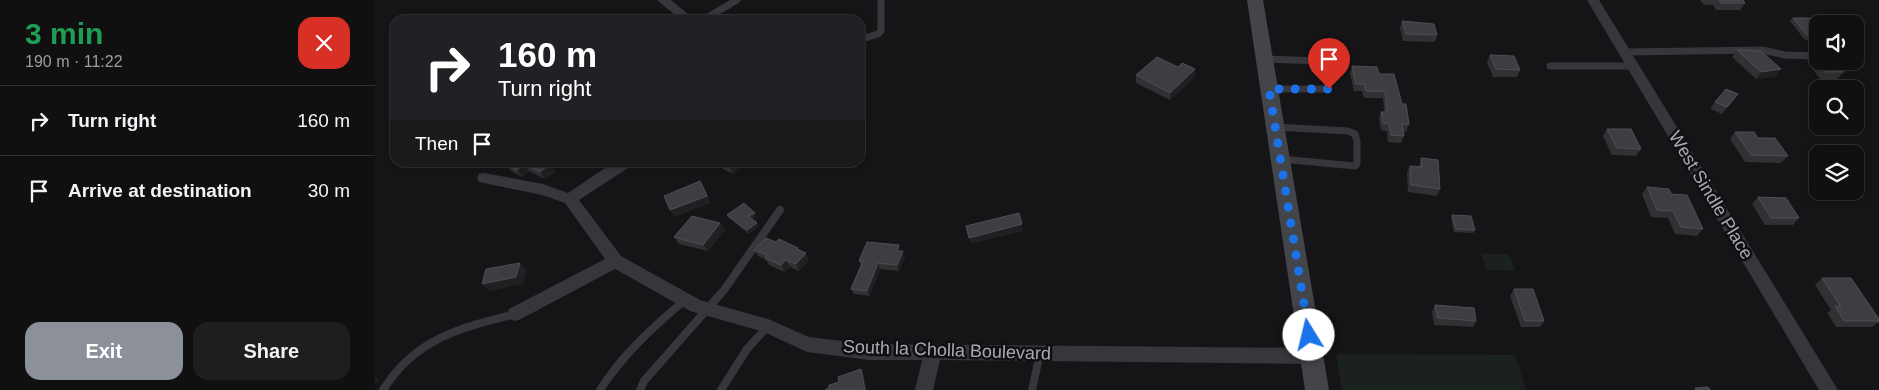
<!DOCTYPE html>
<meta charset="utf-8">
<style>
:root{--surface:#101011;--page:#1e1e1f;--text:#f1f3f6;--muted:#9c9d9f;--line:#303031;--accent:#8c9099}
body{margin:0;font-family:Helvetica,sans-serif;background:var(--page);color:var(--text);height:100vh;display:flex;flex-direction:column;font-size:19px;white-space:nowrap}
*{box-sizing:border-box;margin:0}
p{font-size:16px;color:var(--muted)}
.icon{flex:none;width:28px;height:28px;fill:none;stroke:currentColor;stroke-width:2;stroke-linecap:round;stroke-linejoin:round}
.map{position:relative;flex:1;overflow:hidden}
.side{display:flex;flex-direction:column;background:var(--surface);width:375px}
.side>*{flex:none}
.top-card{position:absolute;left:15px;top:15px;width:475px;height:152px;border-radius:15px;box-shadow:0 2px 8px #0003,0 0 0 1px var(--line);background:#202124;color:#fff;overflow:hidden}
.tools{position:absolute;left:1434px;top:15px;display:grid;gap:10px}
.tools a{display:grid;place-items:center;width:55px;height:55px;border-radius:10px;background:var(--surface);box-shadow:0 2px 8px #0003,0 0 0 1px var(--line);font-size:25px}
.pin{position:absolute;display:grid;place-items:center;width:42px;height:42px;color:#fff;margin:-51px -21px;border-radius:50% 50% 50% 0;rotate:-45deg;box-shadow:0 0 5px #0007}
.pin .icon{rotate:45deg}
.me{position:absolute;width:55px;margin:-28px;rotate:351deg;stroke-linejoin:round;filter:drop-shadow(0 0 4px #0008)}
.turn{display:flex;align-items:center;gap:18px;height:105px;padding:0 25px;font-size:22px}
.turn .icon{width:65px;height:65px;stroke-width:2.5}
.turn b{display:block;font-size:35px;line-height:42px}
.then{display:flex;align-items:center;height:48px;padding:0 25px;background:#0003;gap:10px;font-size:19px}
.round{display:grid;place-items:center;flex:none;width:52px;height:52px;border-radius:15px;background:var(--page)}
.summary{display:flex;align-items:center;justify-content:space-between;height:85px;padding:0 25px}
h1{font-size:30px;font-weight:800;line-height:38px;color:#1e9e55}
.action{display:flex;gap:10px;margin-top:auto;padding:10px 25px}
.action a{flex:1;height:58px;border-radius:15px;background:var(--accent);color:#fff;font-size:20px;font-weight:800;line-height:58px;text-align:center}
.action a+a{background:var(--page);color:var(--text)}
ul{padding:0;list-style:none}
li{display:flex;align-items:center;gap:15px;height:70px;padding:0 25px;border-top:1px solid var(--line)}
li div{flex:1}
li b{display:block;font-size:19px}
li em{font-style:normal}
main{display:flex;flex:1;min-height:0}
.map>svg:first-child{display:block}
.green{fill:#1b211d}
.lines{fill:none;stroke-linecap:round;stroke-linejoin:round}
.lane-far1{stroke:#36373b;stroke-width:7}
.lane{stroke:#36373b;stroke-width:8}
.street{fill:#36373b;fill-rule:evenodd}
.secondary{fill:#44454b;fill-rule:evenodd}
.wall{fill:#313134}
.shaded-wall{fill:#202022}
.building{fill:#3e3e42;stroke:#4e4f54}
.route{stroke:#1a73e8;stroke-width:9;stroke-dasharray:0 16.2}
.labels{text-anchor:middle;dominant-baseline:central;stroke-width:5;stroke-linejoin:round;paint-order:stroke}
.street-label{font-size:18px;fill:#a8abb6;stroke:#101012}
</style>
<main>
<section class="side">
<div class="summary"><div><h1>3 min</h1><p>190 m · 11:22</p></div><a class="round" style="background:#d93025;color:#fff"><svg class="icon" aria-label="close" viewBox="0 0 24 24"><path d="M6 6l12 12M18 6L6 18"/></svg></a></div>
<ul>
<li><svg class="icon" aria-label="right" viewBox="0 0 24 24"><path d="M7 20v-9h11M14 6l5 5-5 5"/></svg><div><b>Turn right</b></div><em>160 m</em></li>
<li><svg class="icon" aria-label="arrive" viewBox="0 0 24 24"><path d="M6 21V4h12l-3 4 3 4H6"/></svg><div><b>Arrive at destination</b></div><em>30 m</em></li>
</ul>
<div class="action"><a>Exit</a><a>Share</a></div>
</section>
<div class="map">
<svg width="1504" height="390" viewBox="0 0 1504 390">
<rect width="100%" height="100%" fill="#151517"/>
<path class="green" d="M1106,254H1134L1140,271L1112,270Z
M961,354L1140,355L1151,390H967Z"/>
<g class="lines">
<path class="lane-far1" d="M328,20L362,0
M487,39L503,34L506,31V0
M1250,52L1387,50L1410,55L1442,56
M889,59L948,61L953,89H894
M1455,61C1465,67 1474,69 1485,65L1480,59
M1175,66H1258
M900,127L973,131L980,134L982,141V164L980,166L906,159"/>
<path class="lane" d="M8,390C40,339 84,328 140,314
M225,390C248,354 278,327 310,300
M265,390L269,381L349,290L405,210
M346,390L372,349L393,326
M657,390L665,353"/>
<path class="street" d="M282,0H296L320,20H306Z
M1212,0H1224L1463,390H1444Z
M485,36H491L493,39L485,44Z
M239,162H258L256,166L204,200L246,256L325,300L393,319L434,337L494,344L937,348L943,351L946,356L943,361L937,364L565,360L558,390H540L547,360H494L432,352L389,332L315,311L240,269L146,319L140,321L134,319L132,314L134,309L230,259L190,203L167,195L104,182L102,178L104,174L109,173L168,184L193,193Z"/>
<path class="secondary" d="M872,0H888L954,390H930Z"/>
</g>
<path class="wall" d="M1325,0H1368L1370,3L1365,10H1341L1338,5H1329Z
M1418,18L1442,24V40H1430L1415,21Z
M1027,21L1062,35L1060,42L1028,41L1025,28Z
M1362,50L1406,69L1401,76L1381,79L1357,57Z
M1438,54H1442V61H1460L1469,72L1462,79H1445L1432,61Z
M1115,55L1145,70L1142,77H1118L1112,62Z
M977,66L1004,74L1027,104L1034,124L1031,132L1028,131L1029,136L1026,143L1013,142L1012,131L1006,130L1004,119L1006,112H1009L1008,98H989L987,91H979L975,74Z
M761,75L820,77L795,100L761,83Z
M1363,94L1347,114L1335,109L1340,102Z
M1232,129L1266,149L1261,156L1237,155L1228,136Z
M1360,132L1383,138L1413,156L1406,163L1370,162L1355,139Z
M1046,158L1065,189L1062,196L1033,192L1032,173L1035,166L1044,167Z
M345,162H372L358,174L348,169L344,163Z
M173,163L175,164L180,172L170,179L154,171L147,177L136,171L130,164Z
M1272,187L1296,194L1328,229L1322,236L1300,234L1293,218L1276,217L1267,194Z
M1383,197L1424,218L1418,225H1390L1377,204Z
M352,215L381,216L377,219L384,226L374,234L354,218Z
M1077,215L1100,230L1098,233L1079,232L1076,219Z
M345,223L350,230L333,251L304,244L299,237Z
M423,248L425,250L434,260L424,271L415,267L410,272L394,265L391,260L383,256L379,250Z
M526,251L530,257L524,271L505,269L495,296L479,294L476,289L486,266L484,261Z
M1447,278L1504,319V322L1497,327H1461L1452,313L1456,310L1440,285Z
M1139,289L1169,321L1165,327H1146L1135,296Z
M1060,305L1101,321L1098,327L1059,325L1057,312Z"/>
<path class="shaded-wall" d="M820,69V77L795,100V93Z
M1406,69L1401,76L1381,79L1386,72Z
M362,162H372L358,174L355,168Z
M149,164L154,171L147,177L142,170Z
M175,164L180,172L170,179L165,172Z
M325,181L330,188L336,203L300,217L295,210Z
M380,213L381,216L376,220L374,216Z
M345,223L350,230L333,251L328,245Z
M382,223L384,226L374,234L372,230Z
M647,224L648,231L595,244L594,238Z
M524,245L526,251H522Z
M528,251L530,257L524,271L522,265Z
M431,253L434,260L424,271L421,264Z
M411,260L415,267L410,272L406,265Z
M145,263L152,270L148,284L114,291L107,284Z
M503,263L505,269L495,296L492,291Z
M486,369L489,375L492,390H490Z
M0,377L4,380L0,383Z"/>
<path class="building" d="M1344,0H1368L1370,3H1346Z
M386,16L392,20H379Z
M1418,18H1451L1456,24H1442V36H1433Z
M1027,21L1059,24L1062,35L1031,34Z
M1362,50L1386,51L1406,69L1386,72Z
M1438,54H1442V60Z
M1115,55L1139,56L1145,70L1121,69Z
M782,57L803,67L807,63L820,69L795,93L761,75Z
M1443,61H1460L1469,72H1451Z
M977,66L1002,67L1004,74H1019L1027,104H1031L1034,124H1027L1029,136L1016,135L1014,124L1008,123L1006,112H1012L1010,91H991L989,84H981Z
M1351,89L1363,94L1352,107L1340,102Z
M1232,129H1256L1266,149L1242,148Z
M1360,132H1379L1383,138H1400L1413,156L1376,155Z
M1046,158L1063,160L1065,189L1036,185L1035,166L1047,167Z
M132,162H171L175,164L165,172L149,164L142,170L130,164Z
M345,162H362L355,168L344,163Z
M325,181L332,196L295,210L289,196Z
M1272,187L1294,189L1296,194L1312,195L1328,229L1306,227L1298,211L1282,210Z
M1383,197L1411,198L1424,218H1396Z
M369,203L380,213L374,216L382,223L372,230L352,215Z
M644,213L647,224L594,238L591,226Z
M1077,215L1096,216L1100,230L1081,229Z
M317,216L345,223L328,245L299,237Z
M391,238L401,242L404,239L423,248L422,249L431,253L421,264L411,260L406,265L390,258L392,255L379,250Z
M492,242L524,245L522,251H528L522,265L503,263L492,291L476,289L488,261H484Z
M145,263L141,277L107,284L111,269Z
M1447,278H1476L1504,319V321H1469L1460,306L1466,307Z
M1139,289H1158L1169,321H1150Z
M1060,305L1099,308L1101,321L1063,318Z
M486,369L490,390H450L454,388V385L464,382L463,377Z
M1333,387L1335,390H1321L1320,388Z"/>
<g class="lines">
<path class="route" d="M934,335L894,89H954"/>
</g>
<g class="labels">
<g class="street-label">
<text transform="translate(1336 195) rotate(59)">West Sindle Place</text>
<text transform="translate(572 350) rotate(2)">South la Cholla Boulevard</text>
</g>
</g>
</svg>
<div class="tools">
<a><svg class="icon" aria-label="sound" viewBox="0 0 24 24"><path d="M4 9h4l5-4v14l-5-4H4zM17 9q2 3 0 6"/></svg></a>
<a><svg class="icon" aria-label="search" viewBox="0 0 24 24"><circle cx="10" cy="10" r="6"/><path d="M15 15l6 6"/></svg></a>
<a><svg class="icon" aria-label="layers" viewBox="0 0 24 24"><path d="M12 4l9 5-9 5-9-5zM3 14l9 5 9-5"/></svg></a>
</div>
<div class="pin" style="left:954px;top:89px;background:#d93025"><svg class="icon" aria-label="arrive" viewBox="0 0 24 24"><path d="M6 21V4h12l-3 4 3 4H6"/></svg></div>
<svg class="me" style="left:934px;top:335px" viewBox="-20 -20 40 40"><circle r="19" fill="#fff"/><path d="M0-13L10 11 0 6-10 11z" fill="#1a73e8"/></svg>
<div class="top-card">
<div class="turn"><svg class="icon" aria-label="right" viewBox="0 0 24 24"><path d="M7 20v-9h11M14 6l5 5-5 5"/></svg><div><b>160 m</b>Turn right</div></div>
<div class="then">Then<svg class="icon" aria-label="arrive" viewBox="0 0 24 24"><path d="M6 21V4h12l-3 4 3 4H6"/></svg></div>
</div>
</div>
</main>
